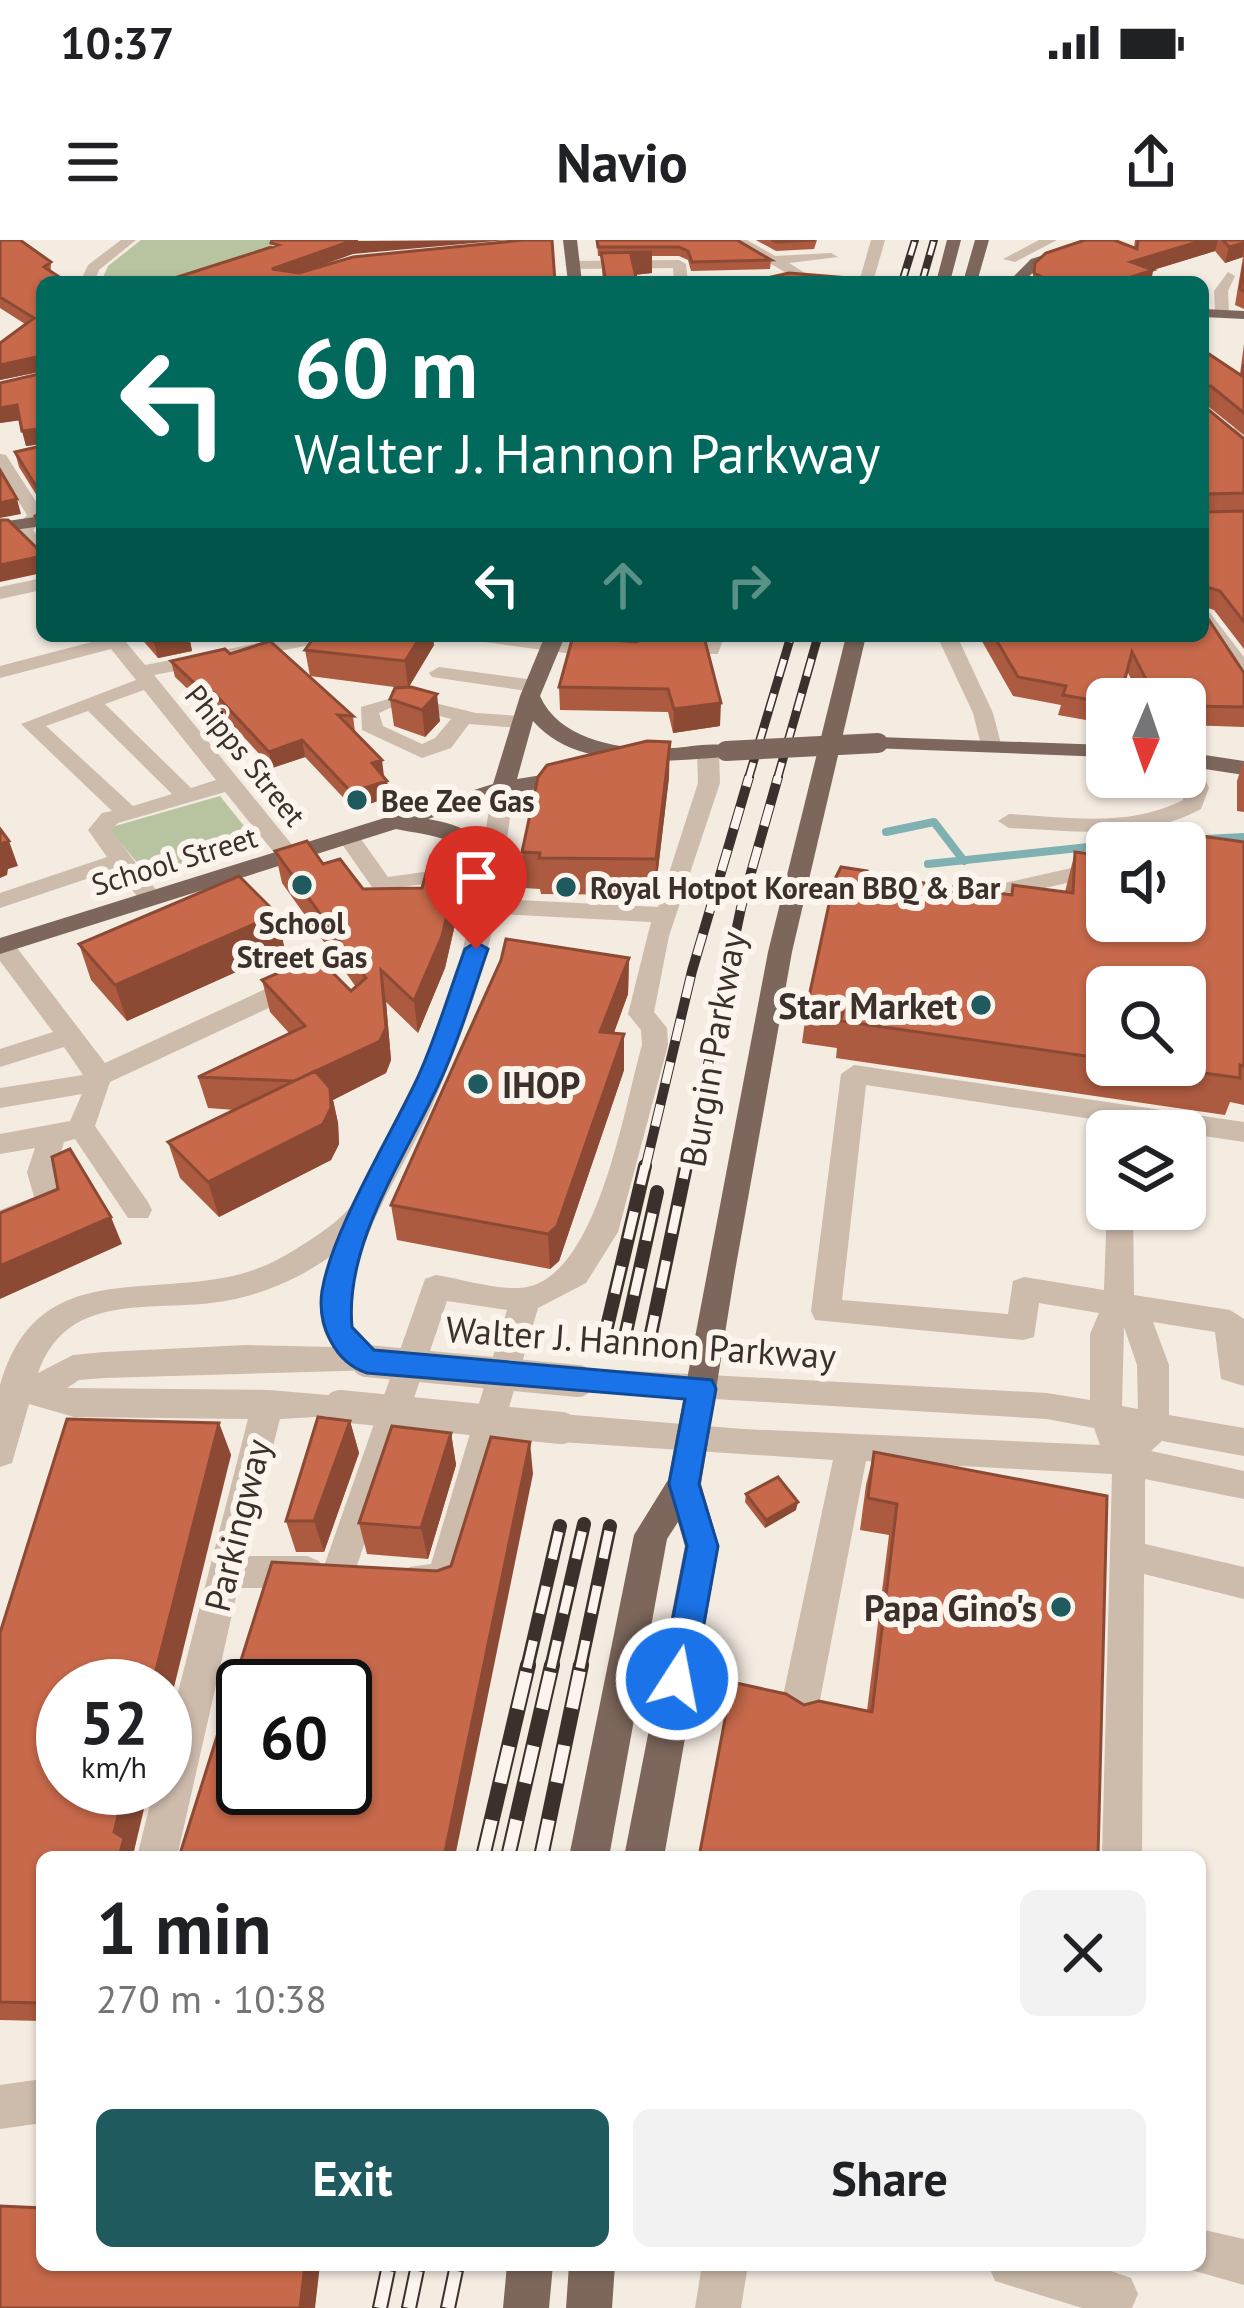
<!DOCTYPE html>
<meta charset="utf-8">
<style>
:root{--surface:#fff;--page:#f2f2f2;--text:#202124;--muted:#757577;--accent:#1f5a5e}
body{margin:0;font-family:"PT Sans",sans-serif;background:var(--page);color:var(--text);height:100vh;display:flex;flex-direction:column;font-size:45px;white-space:nowrap}
*{box-sizing:border-box;margin:0}
p{font-size:39px;color:var(--muted)}
.icon{flex:none;width:66px;height:66px;fill:none;stroke:currentColor;stroke-width:2;stroke-linecap:round;stroke-linejoin:round}
.map{position:relative;flex:1;overflow:hidden}
.drawer{position:absolute;left:36px;top:1611px;width:1170px;height:420px;display:flex;flex-direction:column;background:var(--surface);border-radius:18px;box-shadow:0 3px 9px #0004}
.drawer>*{flex:none}
.guide{position:absolute;left:36px;top:36px;width:1173px;height:366px;border-radius:18px;box-shadow:0 3px 9px #0004;background:#00695c;color:#fff;overflow:hidden}
.needle{width:78px;rotate:182deg}
.controls{position:absolute;left:1086px;top:438px;display:grid;gap:24px}
.controls a{display:grid;place-items:center;width:120px;height:120px;border-radius:18px;background:var(--surface);box-shadow:0 3px 9px #0004;font-size:60px}
.speed{position:absolute;left:36px;top:1419px;display:flex;gap:24px;font-size:60px;font-weight:700;text-align:center}
.speed>*{display:grid;place-content:center;width:156px;height:156px;border-radius:50%;background:var(--surface);box-shadow:0 3px 9px #0004;line-height:1}
.speed small{font-size:30px;font-weight:400}
.speed .limit{border:6px solid #111;border-radius:18px;background:#fff;color:#111}
.pin{position:absolute;display:grid;place-items:center;width:102px;height:102px;color:#fff;margin:-123px -51px;border-radius:50% 50% 50% 0;rotate:-45deg;box-shadow:0 0 12px #0007}
.pin .icon{rotate:45deg}
.me{position:absolute;width:132px;margin:-66px;rotate:11deg;stroke-linejoin:round;filter:drop-shadow(0 0 9px #0008)}
.turn{display:flex;align-items:center;gap:42px;height:252px;padding:0 60px;font-size:54px}
.turn .icon{width:156px;height:156px;stroke-width:2.5}
.turn b{display:block;font-size:84px;line-height:102px}
.lanes{display:flex;align-items:center;height:114px;padding:0 60px;background:#0003;justify-content:center;gap:60px;direction:ltr}
.lanes .off{opacity:.35}
.round{display:grid;place-items:center;flex:none;width:126px;height:126px;border-radius:18px;background:var(--page)}
.summary{display:flex;align-items:center;justify-content:space-between;height:204px;padding:0 60px}
h1{font-size:72px;font-weight:800;line-height:90px}
.cta{display:flex;gap:24px;margin-top:auto;padding:24px 60px}
.cta a{flex:1;height:138px;border-radius:18px;background:var(--accent);color:#fff;font-size:48px;font-weight:800;line-height:138px;text-align:center}
.cta a+a{background:var(--page);color:var(--text)}
.status{display:flex;justify-content:space-between;align-items:center;height:84px;padding:0 60px;background:var(--surface);direction:ltr}
.status svg{height:33px;fill:currentColor}
header{display:flex;justify-content:space-between;align-items:center;height:156px;padding:0 60px;background:var(--surface);font-size:54px;font-weight:800}
.map>svg:first-child{display:block}
.green{fill:#b8c4a0}
.lines{fill:none;stroke-linecap:round;stroke-linejoin:round}
.stream{stroke:#7fb0b2;stroke-width:8}
.minor{fill:#cdbbac;fill-rule:evenodd}
.major{fill:#7d675c;fill-rule:evenodd}
.rail-far4-casing{stroke:#3b302b;stroke-width:8}
.rail-far3-casing{stroke:#3b302b;stroke-width:9}
.rail-far2-casing{stroke:#3b302b;stroke-width:10}
.rail-far1-casing{stroke:#3b302b;stroke-width:14}
.rail-casing{stroke:#3b302b;stroke-width:16}
.rail-far4{stroke:#fbf5ee;stroke-width:4.5;stroke-dasharray:14;stroke-linecap:butt}
.rail-far3{stroke:#fbf5ee;stroke-width:6;stroke-dasharray:18;stroke-linecap:butt}
.rail-far2{stroke:#fbf5ee;stroke-width:8;stroke-dasharray:22;stroke-linecap:butt}
.rail-far1{stroke:#fbf5ee;stroke-width:9;stroke-dasharray:28;stroke-linecap:butt}
.rail{stroke:#fbf5ee;stroke-width:12;stroke-dasharray:38;stroke-linecap:butt}
.minor-bridge{stroke:#cdbbac;stroke-width:32}
.major-bridge{stroke:#7d675c;stroke-width:20}
.wall{fill:#ac5a40;fill-rule:evenodd}
.shaded-wall{fill:#8c4a34}
.building{fill:#c8694b;stroke:#8c4a34;stroke-width:3;fill-rule:evenodd}
.route{fill:#1a73e8;stroke:#114b97;stroke-width:3}
.poi-dot{fill:#1f5a5e;stroke:#fbf5ee;stroke-width:4.5}
.labels{text-anchor:middle;dominant-baseline:central;stroke-width:12;stroke-linejoin:round;paint-order:stroke}
.far-street-label{font-size:30px;fill:#3b302b;stroke:#fbf5ee}
.far-poi-label{font-size:30px;font-weight:bold;fill:#3b302b;stroke:#fbf5ee;text-anchor:start}
.poi-label{font-size:36px;font-weight:bold;fill:#3b302b;stroke:#fbf5ee;text-anchor:end}
.street-label{font-size:36px;fill:#3b302b;stroke:#fbf5ee}
</style>
<div class="status"><b>10:37</b><svg viewBox="0 0 49 12"><path d="M0 12V9h3v3zM5 12V6h3v6zM10 12V3h3v9zM15 12V0h3v12zM26 1h20v11H26zM47 4h2v5h-2z"/></svg></div>
<header><svg class="icon" aria-label="menu" viewBox="0 0 24 24"><path d="M4 6h16M4 12h16M4 18h16"/></svg>Navio<svg class="icon" aria-label="share" viewBox="0 0 24 24"><path d="M12 15V3M7 8l5-5 5 5M5 13v7h14v-7"/></svg></header>
<div class="map">
<svg width="1244" height="2068" viewBox="0 0 1244 2068">
<rect width="100%" height="100%" fill="#f4ebe1"/>
<path class="green" d="M141,0H275L269,13L180,42H101L108,26Z
M220,556L260,606L151,639L108,588Z"/>
<g class="lines">
<path class="stream" d="M886,592L934,582L964,621
M1126,603L1244,597
M928,624L1107,605"/>
<path class="minor" d="M121,0H136L99,30L94,42H80L88,25Z
M730,0H747L775,16L831,13L838,17L789,23L819,42H802Z
M871,0H885L873,42H859Z
M1039,0H1057L1015,22L1003,19Z
M679,20L686,24L688,42H674L673,28L572,29L565,25L572,21Z
M1228,32L1235,36L1228,51L1229,73L1222,77L1215,73L1214,51Z
M1244,187V197L1203,201V191Z
M0,214L6,215L42,271V280L33,290L42,301V319L14,290L27,275L0,233Z
M42,338V350L0,359V347Z
M1203,371L1210,373L1244,417V436L1237,434L1203,390Z
M101,396H121L145,425L295,396H336L326,402L154,435L297,611V621H281L225,552L118,583L111,590L163,659L159,664H143L116,629L0,668V653L107,617L88,590L102,573L112,571L21,484L136,440L111,409L0,438V426L103,399ZM144,450L216,540L191,548L105,464ZM88,471L172,554L133,566L46,486Z
M475,396H529L610,407L620,413L610,419L485,402Z
M704,396H724L718,414H668L658,408L668,402L702,404Z
M937,396H957L993,473L1001,504L998,509H982L973,473Z
M439,427L534,440L544,446L534,452L432,437L429,433Z
M402,455L476,473L521,476L532,482L521,488L469,484L451,508L422,518L362,490L361,467ZM390,468L414,469L451,479L435,498L422,504L383,486L379,473Z
M708,506L719,512L720,543L669,696L654,772L667,788L668,805L618,992L586,1043L538,1068L455,1352C439,1358 425,1355 409,1349L404,1338L409,1327L431,1324L507,1070L447,1061L351,1343L339,1348L327,1343L323,1335L319,1343L307,1348H238L177,1617H137L154,1548H165V1503L248,1179L74,1177L29,1164L12,1223L0,1227C0,1203 0,1168 0,1145C36,1022 136,1057 233,1036C260,1030 285,1017 307,1002C324,991 345,977 355,960C416,865 459,749 478,638L374,650L337,597L340,592H356L388,637L481,624L492,548L503,541L514,548L499,659L658,667L698,543L697,512ZM496,674L651,682L628,774L641,790L642,805C624,866 597,1045 519,1048C492,1049 462,1039 436,1035L425,1039L323,1329L319,1321L307,1316H245L280,1179L351,1175L356,1166L351,1157L269,1150L67,1148L79,1140L104,1138L378,1130L383,1121L353,1087C345,1006 401,937 432,866C459,804 482,740 496,674ZM331,1016C322,1045 311,1083 334,1107L246,1105L104,1112L73,1115L38,1133C69,1046 158,1075 230,1060C267,1053 301,1037 331,1016Z
M1187,513L1198,520L1209,548L1201,569C1141,601 1075,591 1009,588L998,581L1009,574C1067,577 1129,588 1183,560Z
M1185,613L1244,619V633L1185,627Z
M1107,620V634L982,662L946,657L942,652L954,645L982,648Z
M0,699L11,700L105,823L270,747L279,745L292,753L288,759L110,842L95,886L148,962L152,970L148,978H128L75,899L64,902L55,932L64,962L60,970L0,993V970L34,957L27,932L35,908L0,914V894L70,881L82,854L0,868V848L83,835L64,807L0,827V809L53,792L0,721Z
M854,825L1244,882V902L866,845L842,1060L1008,1074L1013,1041L1024,1037L1104,1050L1107,965V969H1133L1134,1055L1230,1070L1244,1079V1146L1221,1139L1215,1092L1153,1082L1169,1125V1175L1244,1188V1216L1162,1201L1151,1211L1244,1231V1259L1145,1239V1304L1244,1327V1359L1144,1334L1142,1617H1102L1112,1234L866,1221L818,1470L812,1483L799,1488L786,1483L780,1470L833,1220L561,1202L550,1198L545,1188L550,1178L561,1174L743,1189L1100,1205L1094,1188L1047,1179L567,1150L562,1141L567,1132L578,1128L1047,1153L1090,1160V1094L1099,1073L1039,1063L1034,1097L1023,1100L815,1080L811,1071L841,834ZM1124,1087L1137,1125L1138,1169L1122,1166Z
M42,1839V1883L0,1889V1845Z
M1200,1989L1244,1999V2045L1184,2028L1200,2025Z
M702,2025H748L741,2068H695Z
M988,2025H1094L1131,2038L1138,2054L1132,2068H1082L995,2041Z"/>
<path class="major" d="M563,0H577L582,42H568Z
M947,0H961L950,42H936Z
M975,0H989L977,42H963Z
M1092,0H1113L1041,25L1023,42H1008L1031,19Z
M1203,69L1244,71V79L1203,77Z
M42,276V286L0,292V282Z
M545,396H565L540,456C561,503 627,511 673,508C692,507 722,499 737,511L726,517C666,521 577,532 533,481L517,539L573,530L584,537L581,542L506,554L428,579C463,585 487,597 505,629L501,634H485C461,596 436,597 396,589L0,714V698L493,544L520,456Z
M846,396H866L792,712L735,1031L701,1244L719,1306L664,1617H624L685,1306L678,1282L667,1299L609,1617H569L634,1295L668,1240L768,712Z
M878,497L1107,505V517L870,508L867,503Z
M1185,512L1244,521V535L1185,526Z
M507,2025H553L549,2068H503Z
M569,2025H615L612,2068H566Z"/>
<g class="rail-far4-casing">
<path id="rail-far4" d="M902,42L915,0
M922,42L934,0"/>
</g>
<g class="rail-far3-casing">
<path id="rail-far3" d="M748,540L791,396
M777,540L818,396"/>
</g>
<g class="rail-far2-casing">
<path id="rail-far2" d="M645,929L692,731L749,537
M686,929L741,668L778,537"/>
</g>
<g class="rail-far1-casing">
<path id="rail-far1" d="M649,1103L686,926
M602,1108L645,926
M622,1110L657,952
M527,1428L560,1286
M551,1428L584,1284
M580,1428L610,1286"/>
</g>
<g class="rail-casing">
<path id="rail" d="M483,1617L528,1425
M508,1617L552,1425
M541,1617L581,1425
M380,2068L389,2025
M409,2068L418,2025
M448,2068L457,2025"/>
</g>
<use href="#rail-far4" class="rail-far4"/>
<use href="#rail-far3" class="rail-far3"/>
<use href="#rail-far2" class="rail-far2"/>
<use href="#rail-far1" class="rail-far1"/>
<use href="#rail" class="rail"/>
<path class="minor-bridge" d="M367,1121L578,1141
M340,1166L561,1188"/>
<path class="major-bridge" d="M726,511L878,503"/>
</g>
<path class="wall" d="M0,0L51,22L42,264L19,227L15,212L41,206L42,204L26,206L20,180L0,183V143L39,134L40,132L0,140V103L25,84L0,68Z
M597,0H737L771,20L770,29L691,31L688,20L679,16H652V33L635,35L637,42H603L601,16H598Z
M756,0H817L814,9L776,11Z
M1135,0H1244V69L1235,65L1243,17L1225,23L1215,11L1153,30L1151,42H1032L1035,23L1134,8Z
M1244,104V195L1205,164V167L1244,199V409L1214,370L1205,367V374L1244,433V487L1185,485V459H1141L1127,431L1120,459H1107V476L1099,474L1097,482L1058,475L1061,465L1013,456L979,396H1203V110L1240,134Z
M139,396H189L192,411L158,418Z
M592,396H638L636,402L720,486L673,493L668,472L560,470L559,447Z
M434,405L409,447L440,481L425,497L394,486L390,459L402,448L310,436L305,410Z
M230,414L353,476L355,492L384,536L390,557L354,569L305,517L272,528L218,469L211,471L175,437L171,421Z
M1243,522H1244V572L1237,571V541Z
M669,537L655,655L541,654L540,649L524,648L522,612Z
M1201,596L1244,602V865L1230,862L1225,875L836,818L837,808L802,803L807,766L866,635L1011,654L1013,645L1065,652L1075,612L1191,627ZM1107,747L1185,825H1107Z
M275,611L323,624L363,649L422,648L464,645L445,728L418,793L386,762L391,820L386,833L333,860L338,883L339,904L331,920L219,977L180,938L168,902L235,870L208,868L198,837L289,793L270,772L262,740L351,751L356,747L282,643Z
M79,704L285,710L127,781L91,740Z
M629,718L628,754L614,793L624,830L559,1021L550,1029L397,1000L391,965Z
M350,1181L359,1213L324,1312H296L286,1281Z
M219,1183L231,1215L165,1446L134,1611L138,1617H42V1781L0,1780V1393Z
M451,1193L456,1225L428,1319L367,1314L359,1283Z
M874,1212L1098,1617L867,1471L889,1295L860,1290L866,1245Z
M746,1254L796,1270L765,1288L745,1262Z"/>
<path class="shaded-wall" d="M507,0L353,14L276,42L272,29L351,1Z
M1204,0H1218L1215,11L1127,38L1131,22Z
M1244,3L1243,17L1225,23L1229,7Z
M652,12V33L631,35V15Z
M1153,30L1151,42H1116Z
M41,116L42,131L0,140V125Z
M17,165L21,180L0,183V168Z
M37,189L41,204L26,206L22,191Z
M17,259L21,274L0,278V263Z
M42,316V333L0,342V325Z
M189,396L192,411L158,418L154,402Z
M421,396H433L434,405L408,448L405,421Z
M214,453L218,469L211,471L207,455Z
M437,454L440,481L425,497L422,470Z
M721,463L720,486L673,493L674,469Z
M302,500L305,517L272,528L269,512Z
M670,502L669,537L655,655L656,619Z
M382,520L384,536L372,523Z
M387,541L390,557L354,569L351,552Z
M9,601L18,626L8,629L7,635L0,638V604Z
M461,613L464,645L445,728L418,793L414,761Z
M277,674L285,710L127,781L115,745Z
M629,718L628,754L601,827L600,792Z
M381,730L386,762L391,820L386,833L333,860L338,883L339,904L331,920L219,977L208,942L298,841Z
M624,794V830L559,1021L550,1029L548,994Z
M111,977L122,1004L0,1059V1026Z
M350,1181L359,1213L324,1312L314,1281Z
M219,1183L231,1215L165,1484V1446H152Z
M451,1193L456,1225L428,1319L421,1288Z
M530,1202L533,1234L455,1617H444Z
M798,1262L796,1270L765,1288L766,1280Z
M125,1548H149L134,1611L138,1617H119L114,1592Z
M305,2025H320L315,2068H300Z"/>
<path class="building" d="M0,0H20L51,22L44,27L67,42H42V193L37,189L22,191L17,165L0,168V143L39,134L41,116L0,125V103L34,78L0,57Z
M272,0H358L351,1L272,29L299,33L353,17L524,0H552L555,42H162L278,5L271,3Z
M597,0H737L771,20L692,22L688,11L679,7H598Z
M772,0H815L777,2Z
M1085,0H1114L1137,9L1138,0H1204L1131,22L1153,30L1116,42H1052L1034,33L1035,23L1046,13Z
M1223,0H1244V3L1229,7Z
M652,12L631,15L637,42H606L601,13Z
M1244,24V51L1240,49Z
M789,33L848,38V42H749Z
M1203,110L1242,136L1244,124V173L1211,146L1205,147V167L1244,199V253L1208,254L1205,272L1244,271V382L1220,351L1210,348L1204,352L1205,374L1244,433V467L1185,466V459H1156L1132,412L1120,458L1105,455L1102,462L1063,455L1066,446L1018,437L994,396H1203Z
M42,198V256L15,212L41,206Z
M0,230L17,259L0,263Z
M42,271V286L35,276Z
M0,280H8L37,308L42,286V316L0,325Z
M148,396H186L154,402Z
M315,396H421L405,421L305,410Z
M573,396L635,402L658,396L704,397L721,463L674,469L668,449L559,447Z
M270,401L353,476L338,475L382,520L372,523L387,541L351,552L302,500L269,512L214,453L207,455L171,421L225,409L230,414Z
M411,447L437,454L422,470L390,459L395,448Z
M647,501L670,502L656,619L539,618L540,613L522,612L538,537L547,525Z
M0,589L9,601L0,604Z
M1201,596L1244,602V826L1240,825V838L1146,825H1185V747H1107V819L841,781L843,771L807,766L834,641L841,627L867,631L866,635L1012,655L1013,645L1073,653L1075,612L1107,616V681H1185V626L1203,628Z
M307,601L323,624L340,619L363,649L422,648L431,616L461,613L442,696L414,761L381,730L386,788L380,801L294,841L198,837L305,786L262,740L283,731L308,708L351,751L366,738L275,611Z
M239,636L277,674L115,745L79,704Z
M506,699L629,718L600,792L624,794L557,986L548,994L391,965L501,720Z
M315,831L330,848L331,868L323,884L208,942L168,902Z
M70,909L111,977L0,1026V973L58,949L52,917Z
M318,1177L350,1181L314,1281H286Z
M67,1179L219,1183L152,1446H63V1548H125L114,1592L124,1598L119,1617H42V1763L0,1762V1393Z
M392,1186L451,1193L421,1288L359,1283Z
M491,1197L530,1202L444,1617H179L272,1322L437,1331L451,1326ZM243,1446H345V1548H243Z
M874,1212L1107,1256L1098,1617H699L732,1442L786,1454L804,1465L819,1461L872,1472L897,1264L868,1258Z
M778,1237L798,1262L766,1280L746,1254Z
M0,1966L42,1968V2025H305L300,2068H0Z"/>
<path class="route" d="M476,702L488,709C473,752 460,798 441,839C407,915 344,1002 352,1087L374,1110L712,1140L716,1149L699,1244L718,1306L694,1439L689,1450L677,1455L666,1450L661,1439L687,1306L669,1244L685,1159L367,1133C334,1122 317,1084 322,1051C332,990 390,897 417,839C436,798 449,752 465,709Z"/>
<g class="poi-dot">
<circle cx="357" cy="560" r="12"/>
<circle cx="302" cy="645" r="12"/>
<circle cx="566" cy="647" r="12"/>
<circle cx="981" cy="765" r="12"/>
<circle cx="478" cy="844" r="12"/>
<circle cx="1061" cy="1367" r="12"/>
</g>
<g class="labels">
<g class="far-street-label">
<text transform="translate(246 515) rotate(51)">Phipps Street</text>
<text transform="translate(174 620) rotate(-17)">School Street</text>
</g>
<g class="far-poi-label">
<text x="381" y="560">Bee Zee Gas</text>
<text x="590" y="647">Royal Hotpot Korean BBQ &amp; Bar</text>
<text x="302" y="682" text-anchor="middle">School<tspan x="302" dy="34">Street Gas</tspan></text>
</g>
<g class="poi-label">
<text x="957" y="765">Star Market</text>
<text x="502" y="844" text-anchor="start">IHOP</text>
<text x="1037" y="1367">Papa Gino's</text>
</g>
<g class="street-label">
<text transform="translate(712 809) rotate(-80)">Burgin Parkway</text>
<text transform="translate(641 1102) rotate(4)">Walter J. Hannon Parkway</text>
<text transform="translate(237 1285) rotate(-76)">Parkingway</text>
</g>
</g>
</svg>
<div class="controls">
<a><svg class="needle" viewBox="-14 -14 28 28"><path d="M0-13l5 13h-10z" fill="#e53935"/><path d="M0 13l5-13h-10z" fill="#757577"/></svg></a>
<a><svg class="icon" aria-label="sound" viewBox="0 0 24 24"><path d="M4 9h4l5-4v14l-5-4H4zM17 9q2 3 0 6"/></svg></a>
<a><svg class="icon" aria-label="search" viewBox="0 0 24 24"><circle cx="10" cy="10" r="6"/><path d="M15 15l6 6"/></svg></a>
<a><svg class="icon" aria-label="layers" viewBox="0 0 24 24"><path d="M12 4l9 5-9 5-9-5zM3 14l9 5 9-5"/></svg></a>
</div>
<div class="speed"><div>52<small>km/h</small></div><div class="limit">60</div></div>
<div class="pin" style="left:476px;top:709px;background:#d93025"><svg class="icon" aria-label="arrive" viewBox="0 0 24 24"><path d="M6 21V4h12l-3 4 3 4H6"/></svg></div>
<svg class="me" style="left:677px;top:1439px" viewBox="-20 -20 40 40"><circle r="17" fill="#1a73e8" stroke="#fff" stroke-width="3"/><path d="M0-11L8 9 0 5-8 9z" fill="#fff"/></svg>
<div class="guide">
<div class="turn"><svg class="icon" aria-label="left" viewBox="0 0 24 24"><path d="M17 20v-9H6M10 6l-5 5 5 5"/></svg><div><b>60 m</b>Walter J. Hannon Parkway</div></div>
<div class="lanes"><svg class="icon" aria-label="left" viewBox="0 0 24 24"><path d="M17 20v-9H6M10 6l-5 5 5 5"/></svg><svg class="icon off" aria-label="ahead" viewBox="0 0 24 24"><path d="M12 20V5M6 11l6-6 6 6"/></svg><svg class="icon off" aria-label="right" viewBox="0 0 24 24"><path d="M7 20v-9h11M14 6l5 5-5 5"/></svg></div>
</div>
<section class="drawer">
<div class="summary"><div><h1>1 min</h1><p>270 m · 10:38</p></div><a class="round"><svg class="icon" aria-label="close" viewBox="0 0 24 24"><path d="M6 6l12 12M18 6L6 18"/></svg></a></div>
<div class="cta"><a>Exit</a><a>Share</a></div>
</section>
</div>
